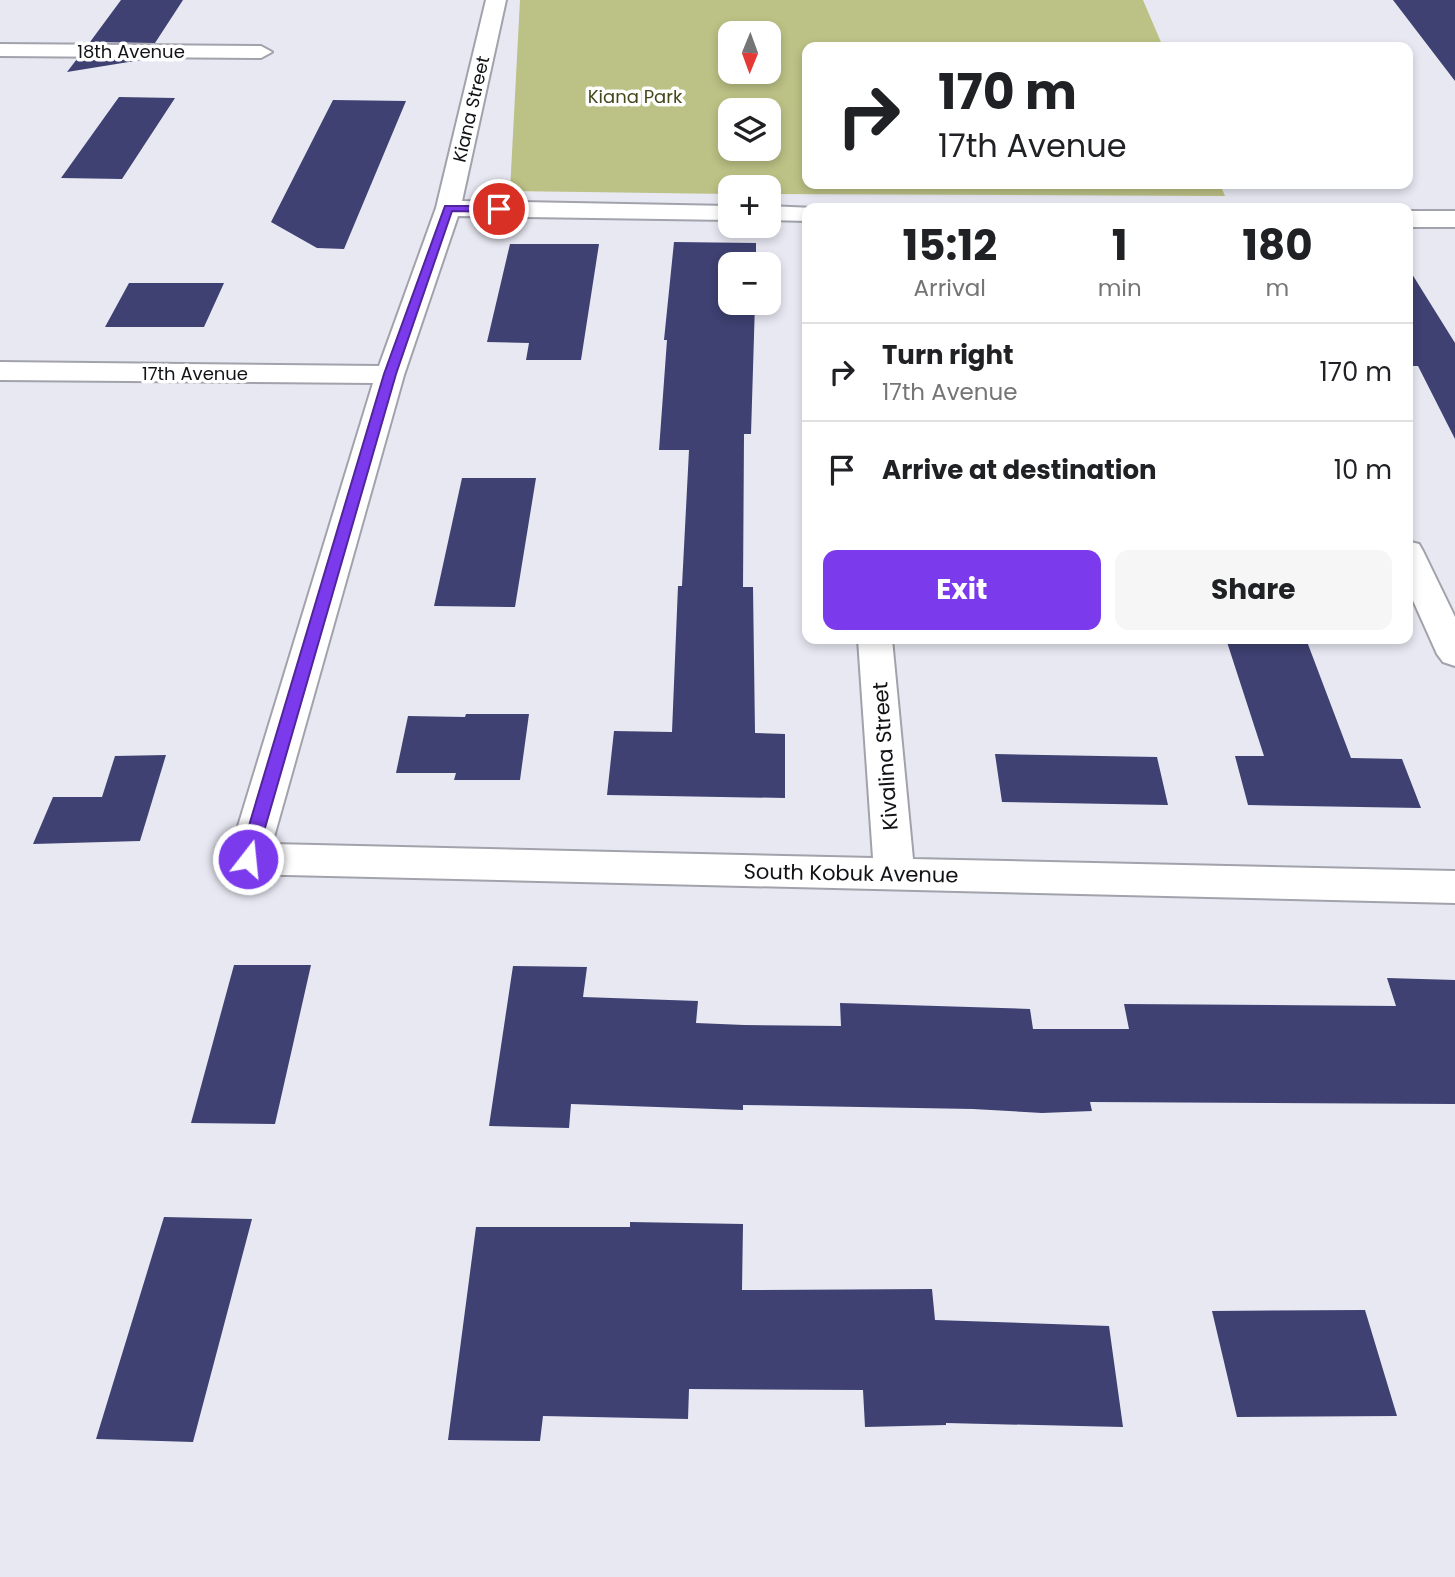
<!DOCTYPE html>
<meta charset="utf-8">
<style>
:root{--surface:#fff;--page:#f6f6f6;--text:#202124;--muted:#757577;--line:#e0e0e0;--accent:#7c3aed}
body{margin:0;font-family:Poppins,sans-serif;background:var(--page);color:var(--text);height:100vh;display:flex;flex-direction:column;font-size:26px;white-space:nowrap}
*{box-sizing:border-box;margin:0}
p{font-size:23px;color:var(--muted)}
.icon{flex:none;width:38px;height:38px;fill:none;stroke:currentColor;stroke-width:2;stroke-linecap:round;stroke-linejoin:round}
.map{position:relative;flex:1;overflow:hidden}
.drawer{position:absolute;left:802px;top:203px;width:611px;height:441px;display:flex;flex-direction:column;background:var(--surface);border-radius:14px;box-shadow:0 4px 10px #0003}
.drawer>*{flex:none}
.hud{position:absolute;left:802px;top:42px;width:611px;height:147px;border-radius:14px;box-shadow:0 4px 10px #0003;background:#fff;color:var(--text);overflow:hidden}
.needle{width:46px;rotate:181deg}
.fabs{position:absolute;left:718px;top:21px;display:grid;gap:14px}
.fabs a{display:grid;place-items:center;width:63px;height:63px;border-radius:14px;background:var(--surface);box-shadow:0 4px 10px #0003;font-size:35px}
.pin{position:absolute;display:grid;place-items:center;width:60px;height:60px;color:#fff;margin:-30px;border:4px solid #fff;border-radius:50%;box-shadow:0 2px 7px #0007}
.me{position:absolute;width:77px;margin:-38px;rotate:16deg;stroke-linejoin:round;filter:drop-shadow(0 0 5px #0008)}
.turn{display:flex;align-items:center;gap:24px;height:147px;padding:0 21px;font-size:32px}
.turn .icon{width:91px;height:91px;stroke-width:2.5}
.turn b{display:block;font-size:49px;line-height:60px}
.eta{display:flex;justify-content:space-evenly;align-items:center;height:119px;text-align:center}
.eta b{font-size:42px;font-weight:700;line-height:49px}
.action{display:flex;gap:14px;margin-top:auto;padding:14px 21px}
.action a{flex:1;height:80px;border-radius:14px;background:var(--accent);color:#fff;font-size:28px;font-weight:700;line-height:80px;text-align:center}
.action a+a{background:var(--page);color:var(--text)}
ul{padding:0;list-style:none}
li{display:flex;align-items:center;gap:21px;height:98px;padding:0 21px;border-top:2px solid var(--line)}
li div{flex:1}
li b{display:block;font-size:26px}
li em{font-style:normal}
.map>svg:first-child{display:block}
.green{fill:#bcc185;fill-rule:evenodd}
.building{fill:#3e4171}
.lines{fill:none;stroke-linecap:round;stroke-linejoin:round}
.minor-casing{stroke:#a1a2ab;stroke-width:4}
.minor{fill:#fff;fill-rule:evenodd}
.route{fill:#7c3aed;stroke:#51269a;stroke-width:2}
.labels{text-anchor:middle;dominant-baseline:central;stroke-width:7;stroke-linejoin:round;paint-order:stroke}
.far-street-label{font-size:18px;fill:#121316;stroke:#fff}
.far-park-label{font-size:18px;fill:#444719;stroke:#fff}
.street-label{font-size:21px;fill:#121316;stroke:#fff}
</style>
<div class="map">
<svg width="1455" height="1577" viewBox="0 0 1455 1577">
<rect width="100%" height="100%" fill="#e7e8f2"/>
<path class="green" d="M520,0H1143L1163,47H807V184H1220L1225,196L768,194V187H730V194L510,191ZM730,33H768V72H730ZM730,110H768V149H730Z"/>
<path class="building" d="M121,0H183L155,43L90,42Z
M1393,0H1455V81Z
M77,59L141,60L67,72Z
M119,97L175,98L122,179L61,178Z
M333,100L406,101L344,249L317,248L271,222Z
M674,242L756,243V264H730V303H755L751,434H744L743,587H753L755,733L785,734V798L607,795L614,731L672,732L678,586H682L689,450H659L667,340H664Z
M510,244H599L581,360H526L529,343L487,342Z
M1407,266L1455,343V439L1418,366H1407Z
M129,283H224L204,327H105Z
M462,478H536L515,607L434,606Z
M1226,639H1306L1351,758L1402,759L1421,808L1248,805L1235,756H1264Z
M466,714H529L520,780H454L456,773H396L408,716L465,717Z
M995,754L1157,757L1168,805L1002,802Z
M166,755L140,841L33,844L53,797H102L115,756Z
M234,965H311L275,1124L191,1123Z
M513,966L587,967L583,997L698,1001L696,1023L744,1025L841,1026L840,1003L1030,1009L1033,1029H1129L1124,1004L1396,1006L1387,978L1455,980V1104L1090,1102L1092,1111L1042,1113L973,1109L743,1105V1110L571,1104L569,1128L489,1126Z
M164,1217L252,1219L193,1442L96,1439Z
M630,1222L743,1224L742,1290L932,1289L935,1320L1109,1326L1123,1427L946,1423V1425L865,1427L863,1390L689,1389L688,1419L543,1416L540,1441L448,1440L476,1227H630Z
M1365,1310L1397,1416L1237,1417L1212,1311Z"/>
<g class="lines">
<g class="minor-casing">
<path id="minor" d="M486,0H506L462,201L730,206V220L458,216L404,375L272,844L873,858L858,639H892L913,859L1455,871V903L248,874L234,870L228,859L373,383L0,380V362L379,366L436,208Z
M0,44L261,46L272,52L261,58L0,56Z
M768,206L814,208H807V221L768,220Z
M1407,211H1455V227H1407Z
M1407,541L1419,544L1423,551L1455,617V666L1443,662L1437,654L1407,587Z"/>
</g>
<use href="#minor" class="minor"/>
</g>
<path class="route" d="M445,206H499L505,209L499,212L452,211L396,374L256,859L248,865L239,859L384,374Z"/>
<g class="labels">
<g class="far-street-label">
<text x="131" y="51">18th Avenue</text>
<text transform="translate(471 109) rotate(-77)">Kiana Street</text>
<text x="195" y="373">17th Avenue</text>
</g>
<g class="far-park-label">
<text x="635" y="96">Kiana Park</text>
</g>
<g class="street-label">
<text transform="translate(885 756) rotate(-94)">Kivalina Street</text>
<text transform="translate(851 873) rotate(1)">South Kobuk Avenue</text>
</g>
</g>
</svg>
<div class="fabs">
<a><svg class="needle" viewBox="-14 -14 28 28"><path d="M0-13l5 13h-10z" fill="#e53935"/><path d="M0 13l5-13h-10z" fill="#757577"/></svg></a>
<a><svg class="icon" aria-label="layers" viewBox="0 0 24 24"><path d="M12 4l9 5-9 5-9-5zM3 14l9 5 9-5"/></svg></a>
<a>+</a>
<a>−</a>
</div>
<div class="pin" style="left:499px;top:209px;background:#d93025"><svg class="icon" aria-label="arrive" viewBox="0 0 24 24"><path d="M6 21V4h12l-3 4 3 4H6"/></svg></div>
<svg class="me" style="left:248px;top:859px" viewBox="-20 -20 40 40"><circle r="17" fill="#7c3aed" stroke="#fff" stroke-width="3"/><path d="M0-11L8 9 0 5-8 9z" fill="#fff"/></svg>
<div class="hud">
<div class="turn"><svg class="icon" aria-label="right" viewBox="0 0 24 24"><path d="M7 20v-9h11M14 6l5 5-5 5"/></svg><div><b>170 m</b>17th Avenue</div></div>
</div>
<section class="drawer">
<div class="eta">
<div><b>15:12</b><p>Arrival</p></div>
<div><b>1</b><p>min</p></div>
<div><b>180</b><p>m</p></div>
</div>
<ul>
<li><svg class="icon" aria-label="right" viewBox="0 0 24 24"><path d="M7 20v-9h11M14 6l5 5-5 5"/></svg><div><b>Turn right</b><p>17th Avenue</p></div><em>170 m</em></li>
<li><svg class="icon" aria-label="arrive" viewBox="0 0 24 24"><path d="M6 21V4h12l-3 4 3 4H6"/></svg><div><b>Arrive at destination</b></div><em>10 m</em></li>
</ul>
<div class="action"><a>Exit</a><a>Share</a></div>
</section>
</div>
